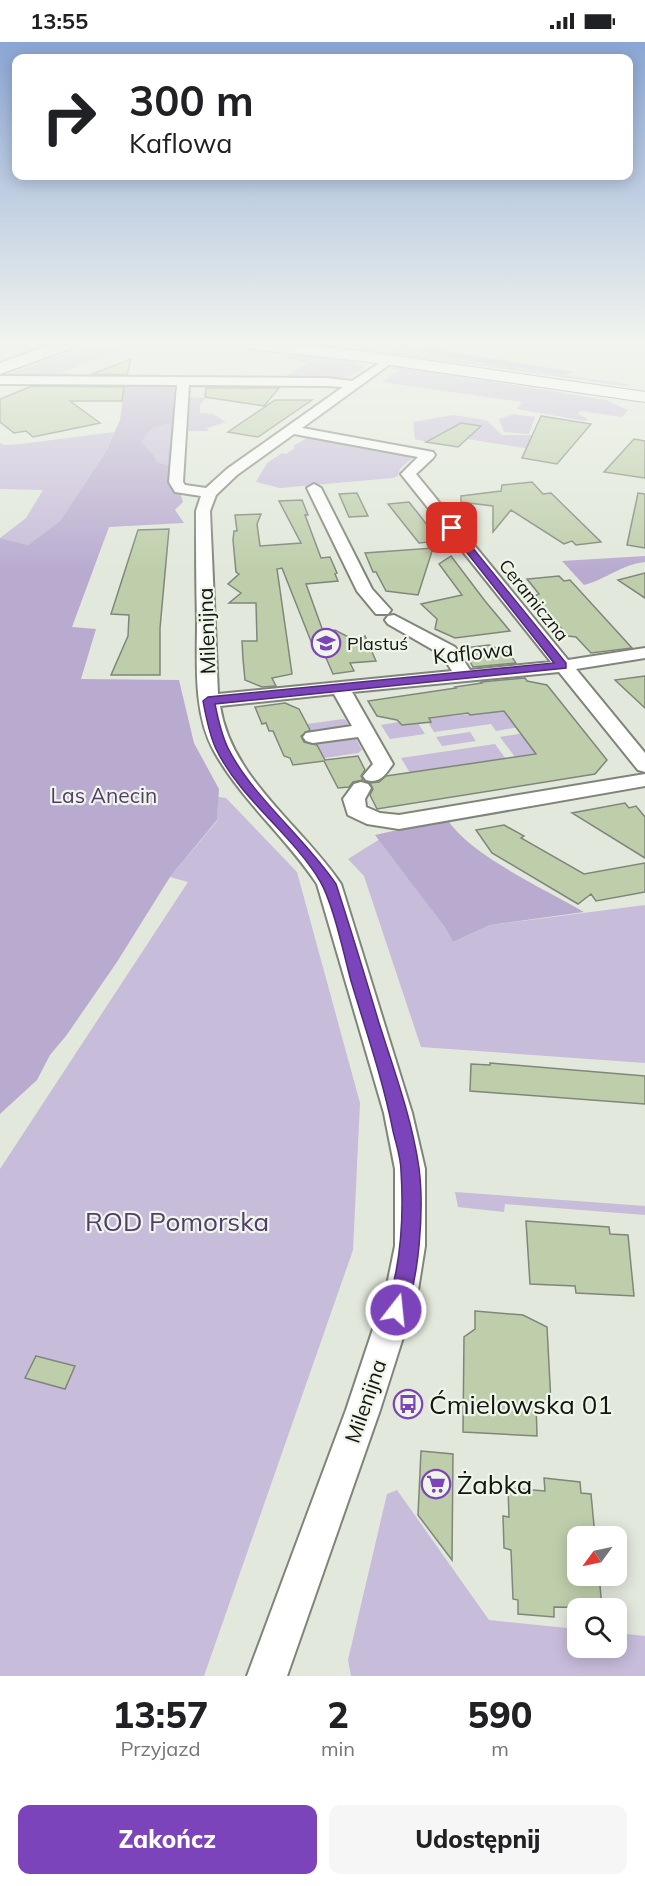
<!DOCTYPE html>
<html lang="pl">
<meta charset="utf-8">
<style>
:root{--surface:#fff;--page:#f6f6f6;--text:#202124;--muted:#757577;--accent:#7c44ba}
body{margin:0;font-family:Mulish,sans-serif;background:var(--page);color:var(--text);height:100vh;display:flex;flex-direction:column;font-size:22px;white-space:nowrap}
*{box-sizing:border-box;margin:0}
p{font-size:20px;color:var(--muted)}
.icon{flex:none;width:33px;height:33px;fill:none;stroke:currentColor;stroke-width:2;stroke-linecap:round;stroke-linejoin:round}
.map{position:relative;height:1634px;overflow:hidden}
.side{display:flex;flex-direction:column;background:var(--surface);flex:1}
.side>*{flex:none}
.top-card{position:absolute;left:12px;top:12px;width:621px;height:126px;border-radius:12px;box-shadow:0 3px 15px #0003;background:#fff;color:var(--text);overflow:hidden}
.needle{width:39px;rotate:237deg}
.buttons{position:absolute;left:567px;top:1484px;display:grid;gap:12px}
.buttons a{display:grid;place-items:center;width:60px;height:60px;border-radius:12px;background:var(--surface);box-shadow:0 3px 15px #0003;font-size:30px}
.pin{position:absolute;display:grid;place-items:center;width:51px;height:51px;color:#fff;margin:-26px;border-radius:12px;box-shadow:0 3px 9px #0006}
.me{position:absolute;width:66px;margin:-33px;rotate:16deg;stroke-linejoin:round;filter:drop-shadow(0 0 4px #0008)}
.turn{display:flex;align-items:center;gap:21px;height:126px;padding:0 18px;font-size:27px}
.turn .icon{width:78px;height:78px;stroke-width:2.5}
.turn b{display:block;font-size:42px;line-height:51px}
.eta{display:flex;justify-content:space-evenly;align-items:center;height:102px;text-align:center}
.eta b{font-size:36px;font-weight:800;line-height:42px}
.button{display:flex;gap:12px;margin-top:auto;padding:12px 18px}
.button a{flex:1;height:69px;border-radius:12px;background:var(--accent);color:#fff;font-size:24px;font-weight:800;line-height:69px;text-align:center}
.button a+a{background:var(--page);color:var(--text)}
.status{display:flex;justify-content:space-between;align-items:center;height:42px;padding:0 30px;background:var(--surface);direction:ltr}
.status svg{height:16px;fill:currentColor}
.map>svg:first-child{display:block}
.green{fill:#c7bcda}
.forest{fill:#b9abd0}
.building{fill:#beceaa;stroke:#81867b;stroke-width:1.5}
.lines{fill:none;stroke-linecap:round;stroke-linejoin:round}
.street-casing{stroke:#80857a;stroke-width:4}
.secondary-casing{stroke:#80857a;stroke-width:2}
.primary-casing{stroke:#80857a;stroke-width:3}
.street{fill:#fff;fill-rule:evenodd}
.secondary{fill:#fff;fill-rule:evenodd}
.primary{fill:#fff;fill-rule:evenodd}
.route{fill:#7c44ba;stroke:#512c79;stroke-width:1.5}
.labels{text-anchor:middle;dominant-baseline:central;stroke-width:4.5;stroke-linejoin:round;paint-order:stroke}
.far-street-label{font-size:18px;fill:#131511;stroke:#eff5e8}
.far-poi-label{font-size:18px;fill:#131511;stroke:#eff5e8;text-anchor:start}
.street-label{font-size:21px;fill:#131511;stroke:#eff5e8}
.park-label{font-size:21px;fill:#513c6d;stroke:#eff5e8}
.near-park-label{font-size:26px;fill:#513c6d;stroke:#eff5e8}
.near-poi-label{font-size:26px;fill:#131511;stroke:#eff5e8;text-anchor:start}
</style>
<div class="status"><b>13:55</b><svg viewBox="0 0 49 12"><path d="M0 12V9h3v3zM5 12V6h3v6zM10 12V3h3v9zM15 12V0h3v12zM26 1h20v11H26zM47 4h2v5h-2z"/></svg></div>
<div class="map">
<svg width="645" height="1634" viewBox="0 0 645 1634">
<rect width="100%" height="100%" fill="#e2e8db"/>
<path class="green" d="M94,301H113L136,306H126L113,311L118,313L110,312L63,330L67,332L63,335H10L9,332Z
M312,301H341L633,343L626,344Z
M295,312L354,320L365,325L347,335L323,336H336L337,339L276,337V334L322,336L287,334L308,321L284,316Z
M398,324L606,358L628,368L622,375L580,369L578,372L588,377L586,379L517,367L522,360L382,340L399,328L391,326Z
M190,355L205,356L200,363V371L213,372L226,380L207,386L208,389H188Z
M514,372L535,375L529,392L504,390L499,377Z
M453,373L486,378L502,393H533L537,408L467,397L480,384L461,381L433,397L430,401L415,397L413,380Z
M173,381L170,424L157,420L154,413L142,401C149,385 155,385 173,381Z
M114,390L105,411L60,479L28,503L0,496L26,476L43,448L0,447V401L5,403L20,402Z
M307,396L409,412L412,416L400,427L398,434L393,436L280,446L256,440L267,421L282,411L286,412L295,406L293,404Z
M504,669L519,685L496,689L491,682L434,690L428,680L429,676Z
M343,677L346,678L349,684L347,686L312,692L307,682Z
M399,680L402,683L418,681L425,692L390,697L381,683Z
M470,690L476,699L442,704L436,695Z
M524,691L537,712L515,715L500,695Z
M355,695L362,708L358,711L324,716L316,699Z
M495,702L506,717L410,731L401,716Z
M218,755L226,756L297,830L360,1061L353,1208L204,1634H0V1127L188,840L170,835L217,779Z
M380,797L444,884L453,900L490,883L645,863V1021L421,1005L364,834L348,817Z
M455,1150L645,1164V1173L505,1162L504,1170L458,1165Z
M397,1448L489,1578L577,1587L578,1605H616L617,1591L645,1594V1634H351L348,1618L387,1452Z"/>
<path class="forest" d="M403,301H440L424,305L574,330L564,333L387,307L396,306Z
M125,341L174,345L173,381C155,385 149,385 142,401L154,413L157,420L170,424L169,440L180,450L183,460L175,468L184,481L109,485L72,585L96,587L81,637L179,638L194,701L219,747L217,778L170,835L117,920L66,994L50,1013L37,1038L0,1072V496L28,503L60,479L105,411L120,378Z
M645,514V520C620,523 607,537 584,543L562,519Z
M447,777C471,814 545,847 584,870L490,883L453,900L444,884L375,793Z"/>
<path class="building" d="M131,317L127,333L92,332Z
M32,344L124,345L122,359H70L100,381L33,395L26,389L14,391L0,380V357Z
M206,346H279L264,364L205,355Z
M275,358H312L258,395L228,390Z
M541,374L591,382L557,422L522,416Z
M461,381L481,384L458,405L426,400Z
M634,397L645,399V436L604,430Z
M532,440L543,452L551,451L601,500L576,503L572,499L564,502L511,468L493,490V464L461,460V454L501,449L502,443Z
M357,451L368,474L349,475L339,452Z
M638,451L645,452V506L627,503Z
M302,458L308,473H305L321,516L330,515L337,531L335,532L338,539L306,542L324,592L335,588L358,600L365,594L376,619L350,621L354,629L333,632L324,611L316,612L282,526L277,527L292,632L272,636L276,644L262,645L245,638L243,617L242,599H257L256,561H229L241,551L228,542L239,532L236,530L233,498L234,489H237L235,473L261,472L257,482L260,504L301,501L279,459Z
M409,460L421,475L439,499L419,501L388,462Z
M169,487L160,586V633H111L128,594L129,573L111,572L138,488Z
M433,506L418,553L386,549L376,530H373L365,511Z
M451,514L485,559L510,589L455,596L435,587L437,577L421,562L462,553L439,522Z
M645,531V556L618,538Z
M559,534L564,539L570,538L632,606L591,611L576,595L568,594L534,554L539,552L527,537Z
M489,603L510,612L516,621L473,625L463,606Z
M645,634V666L615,638Z
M525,636L527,639L547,643L607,718L595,732L377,767L370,753L373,747L370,741L379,740L386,734L536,712L504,669L470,673L468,671L429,676L431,680L402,683L397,678L377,674L368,659L456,646L455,645L482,641L481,640Z
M285,661L299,667L310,688L301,694L304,700L317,703L325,718L358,714L365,728L361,734L363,738L353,740L349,745L338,746L324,719L293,723L290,716L284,714L273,689H269L266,681L262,682L255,665Z
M625,761L629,766L636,764L645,775V816L572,771Z
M504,783L524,794L521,796L584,832L645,821V850L596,859L591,852L578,862L492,811L476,788Z
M490,1021L645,1034V1062L470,1049L471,1022L490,1023Z
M526,1179L609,1185L610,1192L628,1193L634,1254L576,1251L575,1244L530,1242Z
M475,1269L523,1273L547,1285L551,1361L536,1359L537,1394L463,1390L464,1295L475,1287Z
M36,1314L75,1324L65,1347L25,1336Z
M421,1409L453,1412L452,1518L418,1473Z
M544,1436L580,1440L581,1451L591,1452L595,1494H578V1533H599L602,1566L554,1565V1575L518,1572V1558L513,1557L511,1508L504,1506L503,1474L509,1475L508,1446L545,1449Z"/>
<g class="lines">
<g class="street-casing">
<path id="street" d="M389,315L395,318L393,320L302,386L433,410L435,413L433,416L416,432L568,618L645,606V616L576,627L645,711V730L638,728L559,630L352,650L393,722C385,733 380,742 366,738L363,734L373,722L358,695L313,701L306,699L303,695L306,691L352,684L334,652L220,664C231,736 301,783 341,842L412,1071L425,1127V1204L418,1248L380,1368L287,1634H247L346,1368L386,1248L395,1204V1127L384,1071L317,842C286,795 241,758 214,709C193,671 197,621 197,579C196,542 196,506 196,469L201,454L175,450L169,440L177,343L0,342V334L327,336L352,339ZM189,343L327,344L343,345L227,427L206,446L185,443L183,440ZM294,392L418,415L401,432L551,620L470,628L455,605L394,573L388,574L385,578L388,582L442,613L452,629L218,652L210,469L216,453L237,433Z
M314,442L321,446L372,547L391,568L388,572H376L357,549L307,446Z
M645,732V744L399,787L367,782L348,773L343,757L354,742L361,740L368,742L371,746L365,757L366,765L380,771L399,773Z"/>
</g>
<g class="secondary-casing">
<path id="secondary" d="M234,301H282L369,310L645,350V360L369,320L242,306Z"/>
</g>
<g class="primary-casing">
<path id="primary" d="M55,301H77L75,305L0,332V321Z"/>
</g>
<use href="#street" class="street"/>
<use href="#secondary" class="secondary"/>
<use href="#primary" class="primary"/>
</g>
<linearGradient id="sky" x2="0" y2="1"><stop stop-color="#8ba6d4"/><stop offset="0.57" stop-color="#f2f5ef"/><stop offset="1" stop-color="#f2f5ef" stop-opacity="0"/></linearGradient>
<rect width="645" height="529" fill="url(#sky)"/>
<path class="route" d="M449,484H455L566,621V626L215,662C218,677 221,692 228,706C251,753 305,796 336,842C351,888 365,934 379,981C394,1028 412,1077 419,1126C424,1165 420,1239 403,1274L396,1277L389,1274L386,1268C401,1224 404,1176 401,1129C401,1116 396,1102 393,1089C383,1038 366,989 351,939C344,913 333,861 320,839C291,791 241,758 216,707C209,692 206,675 203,659L208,655L554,621L449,488Z"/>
<defs>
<g id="school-ring" transform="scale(1.5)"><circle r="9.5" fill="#eff5e8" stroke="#7c44ba" stroke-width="1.5"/><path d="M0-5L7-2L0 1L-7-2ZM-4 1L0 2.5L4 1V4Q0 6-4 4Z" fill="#7c44ba"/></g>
<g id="bus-ring" transform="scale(1.5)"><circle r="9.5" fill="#eff5e8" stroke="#7c44ba" stroke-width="1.5"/><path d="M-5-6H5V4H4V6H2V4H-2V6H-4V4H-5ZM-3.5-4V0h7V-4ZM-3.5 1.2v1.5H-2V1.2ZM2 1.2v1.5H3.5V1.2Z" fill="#7c44ba"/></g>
<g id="supermarket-ring" transform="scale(1.5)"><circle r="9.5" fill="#eff5e8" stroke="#7c44ba" stroke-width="1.5"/><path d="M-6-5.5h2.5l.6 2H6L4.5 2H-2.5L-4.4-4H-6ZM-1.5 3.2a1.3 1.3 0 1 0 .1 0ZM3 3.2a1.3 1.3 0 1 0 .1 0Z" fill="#7c44ba"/></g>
</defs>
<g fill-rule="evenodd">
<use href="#school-ring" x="326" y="601"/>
<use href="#bus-ring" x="408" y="1362"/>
<use href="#supermarket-ring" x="436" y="1442"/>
</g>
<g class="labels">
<g class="far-street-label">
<text transform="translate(534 558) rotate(51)">Ceramiczna</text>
</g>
<g class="far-poi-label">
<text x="347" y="601">Plastuś</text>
</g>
<g class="street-label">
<text transform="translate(206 589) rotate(-92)">Milenijna</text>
<text transform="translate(473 610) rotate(-6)">Kaflowa</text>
<text transform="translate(365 1359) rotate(-71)">Milenijna</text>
</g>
<g class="park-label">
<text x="104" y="753">Las Anecin</text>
</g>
<g class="near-park-label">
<text x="177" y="1179">ROD Pomorska</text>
</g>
<g class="near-poi-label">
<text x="429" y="1362">Ćmielowska 01</text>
<text x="457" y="1442">Żabka</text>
</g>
</g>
</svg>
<div class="buttons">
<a><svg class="needle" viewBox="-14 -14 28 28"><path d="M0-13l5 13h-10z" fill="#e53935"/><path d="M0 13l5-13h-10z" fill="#757577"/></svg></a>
<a><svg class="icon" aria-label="search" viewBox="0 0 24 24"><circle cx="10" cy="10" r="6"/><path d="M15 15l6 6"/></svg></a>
</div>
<div class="pin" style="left:452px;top:486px;background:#d93025"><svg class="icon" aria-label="arrive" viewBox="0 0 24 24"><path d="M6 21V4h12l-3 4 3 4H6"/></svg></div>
<svg class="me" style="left:396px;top:1268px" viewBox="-20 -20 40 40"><circle r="17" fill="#7c44ba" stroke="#fff" stroke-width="3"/><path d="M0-11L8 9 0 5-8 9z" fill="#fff"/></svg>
<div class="top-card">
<div class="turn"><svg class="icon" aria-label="right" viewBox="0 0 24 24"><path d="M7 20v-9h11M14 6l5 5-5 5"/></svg><div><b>300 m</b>Kaflowa</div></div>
</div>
</div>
<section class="side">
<div class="eta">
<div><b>13:57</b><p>Przyjazd</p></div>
<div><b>2</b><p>min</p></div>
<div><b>590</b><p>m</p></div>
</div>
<div class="button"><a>Zakończ</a><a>Udostępnij</a></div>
</section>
